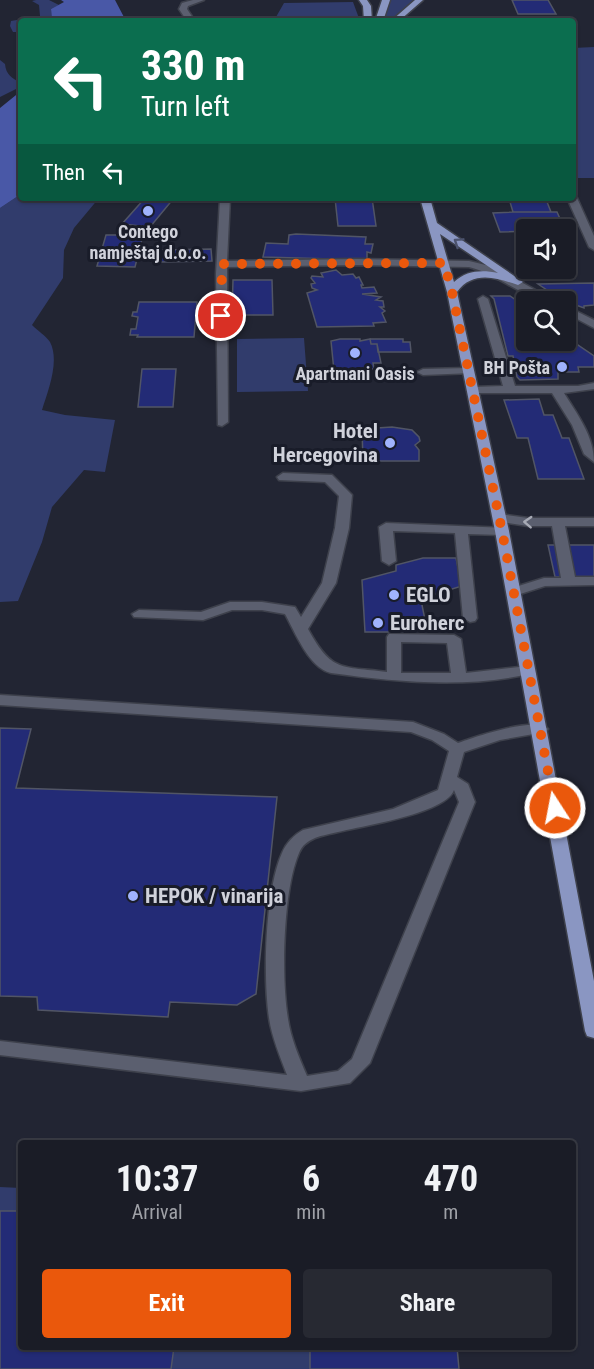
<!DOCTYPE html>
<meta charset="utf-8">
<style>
:root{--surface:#1a1c26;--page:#272932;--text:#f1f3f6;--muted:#9fa1a7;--line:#383a43;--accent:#ea580c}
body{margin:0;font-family:"Roboto Condensed",sans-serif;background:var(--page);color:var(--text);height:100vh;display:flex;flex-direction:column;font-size:22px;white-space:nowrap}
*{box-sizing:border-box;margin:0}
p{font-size:20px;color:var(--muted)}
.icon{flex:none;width:33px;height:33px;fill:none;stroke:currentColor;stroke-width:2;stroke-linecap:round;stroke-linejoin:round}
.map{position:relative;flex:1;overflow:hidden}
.panel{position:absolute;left:18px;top:1140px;width:558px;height:210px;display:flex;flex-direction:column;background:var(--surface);border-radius:6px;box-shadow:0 2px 4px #0004,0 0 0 2px var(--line)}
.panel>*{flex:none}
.hud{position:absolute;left:18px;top:18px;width:558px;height:183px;border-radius:6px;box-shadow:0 2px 4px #0004,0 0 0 2px var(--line);background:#0b6e4f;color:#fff;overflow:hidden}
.buttons{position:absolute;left:516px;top:219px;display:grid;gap:12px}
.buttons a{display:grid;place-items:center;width:60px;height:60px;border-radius:6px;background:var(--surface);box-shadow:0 2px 4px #0004,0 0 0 2px var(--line);font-size:30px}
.pin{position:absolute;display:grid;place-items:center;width:51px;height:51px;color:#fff;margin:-26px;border:3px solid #fff;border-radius:50%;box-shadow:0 2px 6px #0007}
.me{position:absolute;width:66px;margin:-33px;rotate:349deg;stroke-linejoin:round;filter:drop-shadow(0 0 4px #0008)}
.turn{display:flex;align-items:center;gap:21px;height:126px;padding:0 24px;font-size:27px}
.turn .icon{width:78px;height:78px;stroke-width:2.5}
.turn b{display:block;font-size:42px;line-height:51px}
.then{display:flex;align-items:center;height:57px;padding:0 24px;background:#0003;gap:12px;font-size:22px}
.eta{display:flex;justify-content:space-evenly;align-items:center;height:102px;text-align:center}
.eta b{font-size:36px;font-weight:700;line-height:42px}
.button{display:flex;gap:12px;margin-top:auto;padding:12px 24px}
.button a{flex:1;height:69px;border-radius:6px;background:var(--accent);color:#fff;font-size:24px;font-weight:700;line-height:69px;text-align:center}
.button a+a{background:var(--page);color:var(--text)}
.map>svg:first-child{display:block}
.green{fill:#313c6c}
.water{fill:#4958a7}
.building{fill:#232b76;stroke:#515565;stroke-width:1.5}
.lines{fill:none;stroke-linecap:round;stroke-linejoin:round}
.minor-casing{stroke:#3e414c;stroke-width:3}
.major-casing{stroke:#3e414c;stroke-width:3}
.minor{fill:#5b5f6f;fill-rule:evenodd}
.major{fill:#8a96c2;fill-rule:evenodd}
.oneway{stroke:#4c536e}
.oneway2{stroke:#a7aab5}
.route{stroke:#ea580c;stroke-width:10;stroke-dasharray:0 18}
.poi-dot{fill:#a0b3fd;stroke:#191c29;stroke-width:2}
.labels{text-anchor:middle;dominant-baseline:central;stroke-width:6;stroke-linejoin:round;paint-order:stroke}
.far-poi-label{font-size:18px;font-weight:bold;fill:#d0d2db;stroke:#191c29}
.poi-label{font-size:21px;font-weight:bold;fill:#d0d2db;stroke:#191c29;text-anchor:start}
</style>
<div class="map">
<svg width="594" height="1369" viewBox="0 0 594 1369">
<rect width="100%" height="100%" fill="#222533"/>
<path class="green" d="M36,0H49L59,5L51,9L52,21H21V32H13L10,26L11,21L40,16L39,5L32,1Z
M387,0H416L392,21H380Z
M353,2L360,21H278L276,17L284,3Z
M594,47V178H573V48Z
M0,60L5,64C6,75 12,78 21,83L16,89L0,97Z
M21,194V198H99L74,228L64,250L63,278L32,325C37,330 46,336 50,342C60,361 48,391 42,410L65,415L115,420L105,472L84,470L52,507L42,542L18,601L0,602V208Z
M304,338L308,391L237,392V339Z
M0,1187L21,1188V1347H310V1369H0Z"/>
<path class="water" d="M61,0H115L126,21H52L51,9L64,2Z
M21,91V194L0,208V108Z"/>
<path class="building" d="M512,0H548L556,14H518Z
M145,198H174L150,227L122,224Z
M335,198H372L376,226H338Z
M508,198H546L547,202H510Z
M510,202H547L551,212H513Z
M513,212H557L565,230L500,232L493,213Z
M296,234L366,237L365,244H373L371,253L367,252V260L263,257L266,243L288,244L289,235Z
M106,235H143L135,267L97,266Z
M211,249L212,261L161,262L162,250Z
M336,270L342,275L353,274L356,278L359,277L363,285H361L362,288L374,287L377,293L362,294L381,297L376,300L383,301L384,307H380L385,311L382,313L386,322L373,323L374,326L317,327L307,293L317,290L312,288L311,284L315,283L311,278L312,276L323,277L321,273Z
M233,280H272L273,315H232Z
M594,283V305L584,306V308L562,300L538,284Z
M491,296H510L526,307V340H566V337L594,356V367H578L579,372H558V379L520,380L517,377L513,356H508L494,299Z
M139,302H197L194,337H137L138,335H130L131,329H136L138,317L132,316L133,312H137Z
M340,339H360V341L370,339L371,344H377L381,363H373L374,369H357V374H352V371H334L331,341Z
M370,339H403V342H410L411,352H378L377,344H371Z
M142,369H176L173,407H138Z
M539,399L544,415H553L562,438H569L584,479H538L528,438H517L504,400Z
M392,427L412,430L419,437L420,441L415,445L419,450V461H363L362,429Z
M548,545H594V577H555Z
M423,558H456L462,586L432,595H420L426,625L406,632H365L362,580L396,571V565Z
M0,728L31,729L16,788L277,797L256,994L237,1005L170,1002L168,1017L38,1010L37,997L0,996Z
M0,1211H21V1347H174L171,1369H0Z
M310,1347H457L459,1369H310Z"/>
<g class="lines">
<g class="minor-casing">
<path id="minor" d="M193,0H204L188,6L187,9L193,18L191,21H183L185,18L179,9L182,3Z
M573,195L577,198L594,236V250L589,247L567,198H573Z
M220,198H230L227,261L357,259L469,261L494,267L557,302C526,302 499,274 469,267L357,265L227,267L228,422L222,426L218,425L216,274Z
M483,296L488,299L515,386H578L594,383V389L564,393C577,414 594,436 594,462L584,454L572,425L552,393H473L467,390L473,387L503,386L478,299Z
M566,306L594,320V328L566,313Z
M469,368L473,369V373L423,375L417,372L423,369Z
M283,473L332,475L352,495L349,528L336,583L308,629C332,673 341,666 387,672V637L389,634L454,635L461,639L466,673L528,666L533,667L535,670L533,673C468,689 397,682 331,673C309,668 295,632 285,614L262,610H232L203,620L134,617L132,614L139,610L201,612L230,602H262L295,607L301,617L322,583L335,528L339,496L325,482L279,480L277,477ZM401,642L447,643L451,673H401Z
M500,514L528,518H594V526H565L575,577H594V585L545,586L514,596L509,595L507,592L509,589L544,578H561L552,526H528L495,521L493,518L495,515Z
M386,523L507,528L509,531L507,534L502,535L468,534L477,618L475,621L470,622L463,618L455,533L393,531L396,561L389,565L382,561L379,527Z
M0,695L413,722L444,734L458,743C474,737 536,716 548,729L545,732L500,740L464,752L457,777L468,784L475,802L370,1063L350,1083L301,1091L0,1055V1041L287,1075C280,1056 272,1038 269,1018C263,977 265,891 282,853C286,843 294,835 303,830L393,809L438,790L449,751L432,740L411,732L0,705ZM454,790L459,802L352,1059L338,1071L307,1076C299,1057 291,1039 288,1019C281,978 283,890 299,853C302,845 308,841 315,838C342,828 444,817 454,790Z"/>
</g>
<g class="major-casing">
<path id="major" d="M359,0H367L371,6L372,21H364L363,6Z
M382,0H390L383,21H375Z
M415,0H423L399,21H391Z
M420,198H430L437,223L523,282L518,285C497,278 473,270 457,292L509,531L594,981V1038L587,1036L585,1031L495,531L447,292ZM440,234L498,273C482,270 467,270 454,282Z"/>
</g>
<use href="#minor" class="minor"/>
<use href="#major" class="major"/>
</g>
<defs><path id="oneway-chevron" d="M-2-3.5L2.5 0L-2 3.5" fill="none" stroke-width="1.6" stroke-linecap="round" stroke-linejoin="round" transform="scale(1.5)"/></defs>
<use class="oneway" href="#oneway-chevron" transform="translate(458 242) rotate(-146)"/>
<use class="oneway2" href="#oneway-chevron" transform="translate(528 522) rotate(-177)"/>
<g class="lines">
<path class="route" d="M221,316L222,264L444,263L452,292L502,531L555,808"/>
</g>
<g class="poi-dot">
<circle cx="148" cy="211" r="6"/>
<circle cx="355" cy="353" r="6"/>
<circle cx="562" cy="367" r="6"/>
<circle cx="390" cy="443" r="6"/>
<circle cx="394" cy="595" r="6"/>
<circle cx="378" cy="623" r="6"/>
<circle cx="133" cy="896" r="6"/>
</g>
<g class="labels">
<g class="far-poi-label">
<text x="148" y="231">Contego<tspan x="148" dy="21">namještaj d.o.o.</tspan></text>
<text x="550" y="367" text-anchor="end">BH Pošta</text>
<text x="355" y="373">Apartmani Oasis</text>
</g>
<g class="poi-label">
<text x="378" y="431" text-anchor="end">Hotel<tspan x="378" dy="24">Hercegovina</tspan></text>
<text x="406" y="595">EGLO</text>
<text x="390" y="623">Euroherc</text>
<text x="145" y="896">HEPOK / vinarija</text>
</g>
</g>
</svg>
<div class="buttons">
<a><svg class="icon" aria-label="sound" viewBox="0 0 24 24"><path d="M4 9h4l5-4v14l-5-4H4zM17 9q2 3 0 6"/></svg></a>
<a><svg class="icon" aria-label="search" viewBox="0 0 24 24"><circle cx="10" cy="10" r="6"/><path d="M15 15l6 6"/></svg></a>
</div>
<div class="pin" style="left:221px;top:316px;background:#d93025"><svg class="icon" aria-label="arrive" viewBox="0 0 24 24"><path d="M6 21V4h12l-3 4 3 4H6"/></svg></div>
<svg class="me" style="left:555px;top:808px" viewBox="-20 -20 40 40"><circle r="17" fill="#ea580c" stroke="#fff" stroke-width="3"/><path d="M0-11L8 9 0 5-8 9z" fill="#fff"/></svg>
<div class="hud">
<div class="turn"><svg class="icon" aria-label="left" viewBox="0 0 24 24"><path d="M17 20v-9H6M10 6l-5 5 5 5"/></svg><div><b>330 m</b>Turn left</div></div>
<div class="then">Then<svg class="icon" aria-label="left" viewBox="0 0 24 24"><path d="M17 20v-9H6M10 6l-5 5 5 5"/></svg></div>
</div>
<section class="panel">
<div class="eta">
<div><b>10:37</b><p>Arrival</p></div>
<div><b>6</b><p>min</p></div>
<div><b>470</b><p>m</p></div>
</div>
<div class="button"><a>Exit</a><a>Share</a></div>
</section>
</div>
